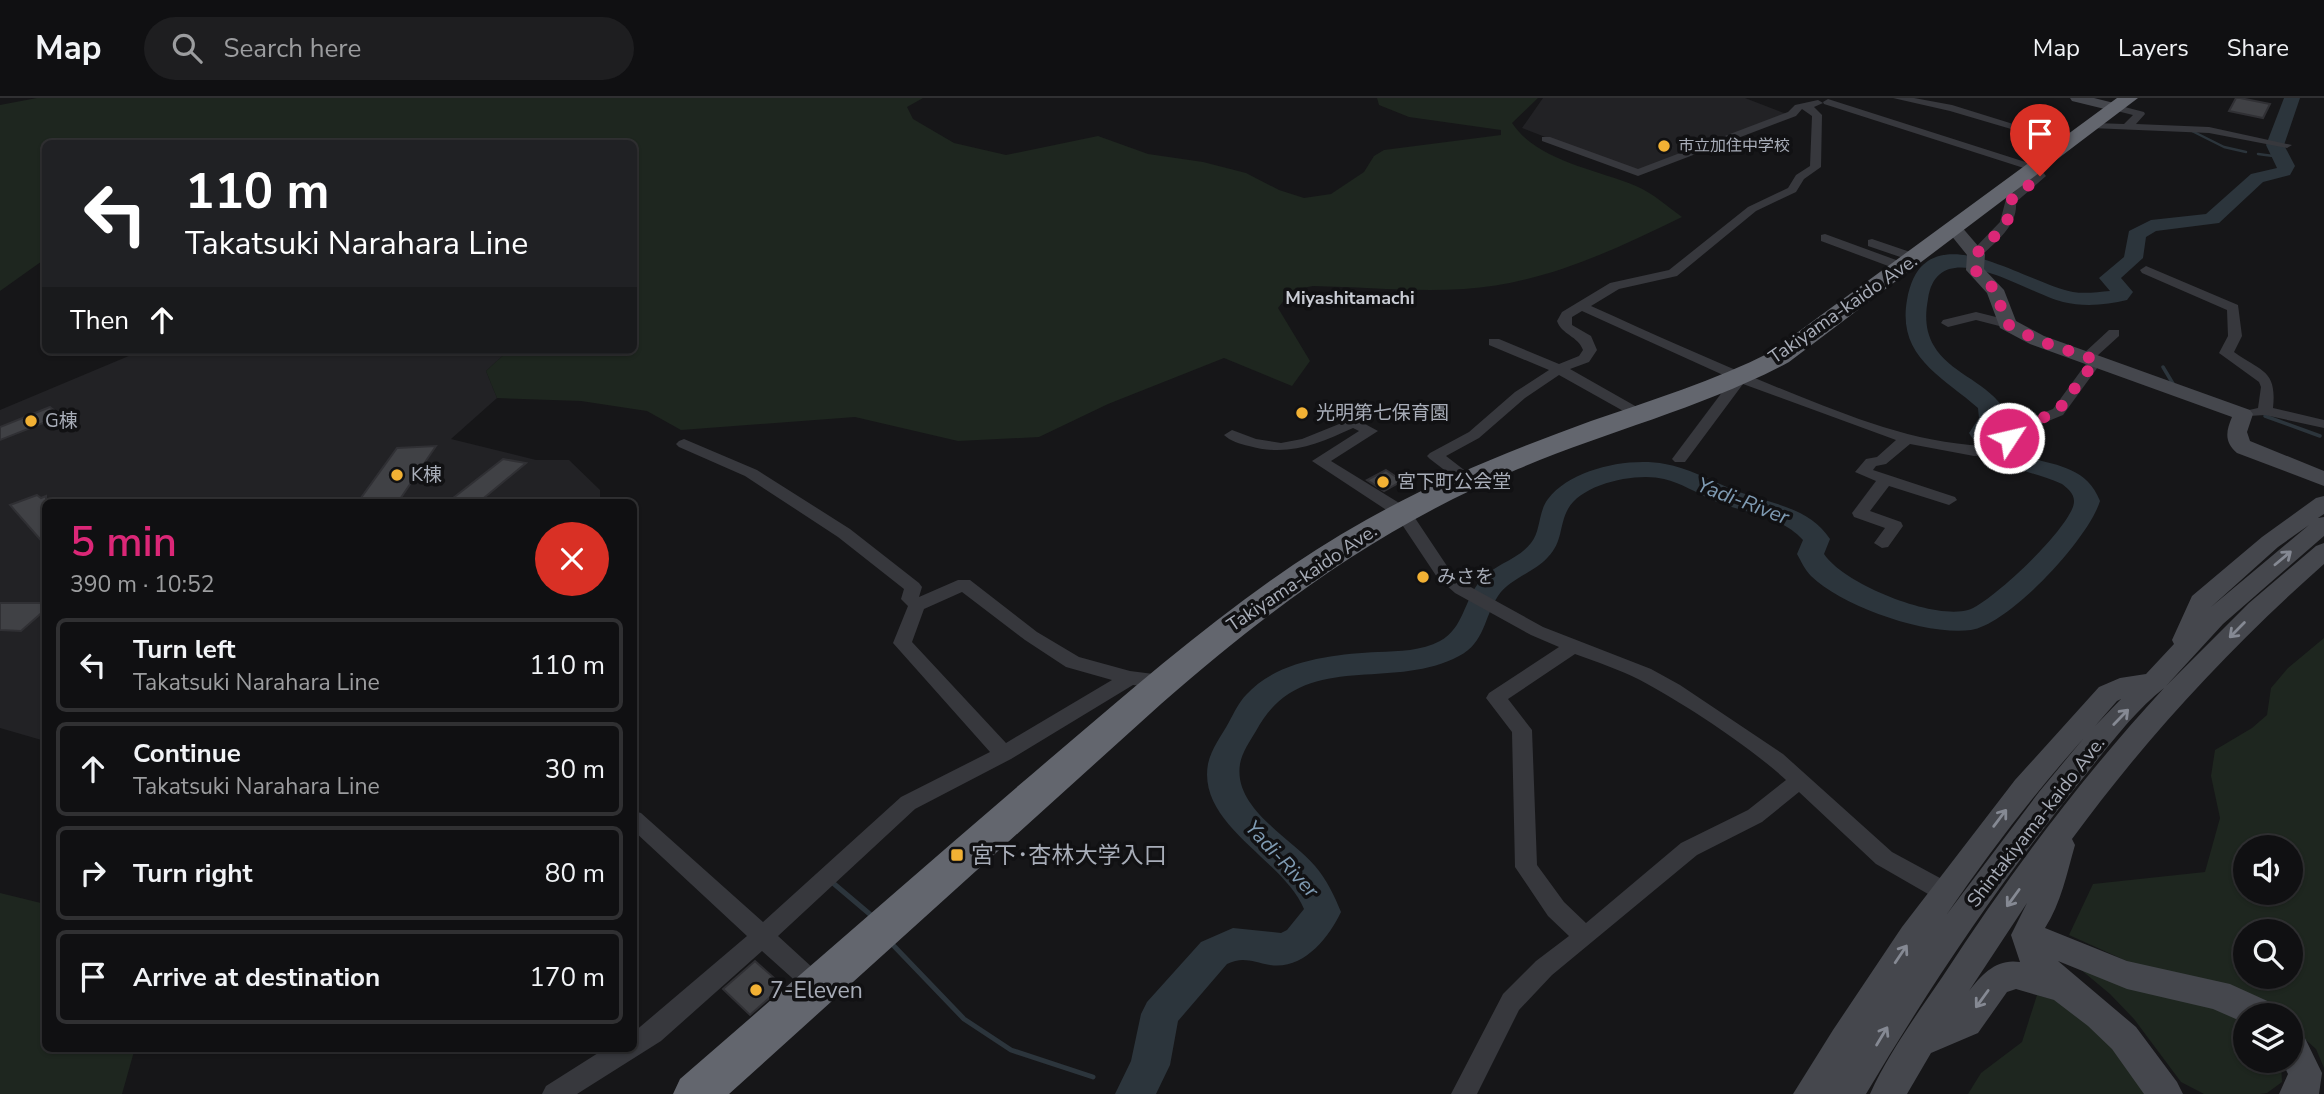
<!DOCTYPE html>
<meta charset="utf-8">
<style>
:root{--surface:#101012;--page:#1e1e20;--text:#f1f3f6;--muted:#9c9d9f;--line:#303032;--accent:#db2777}
body{margin:0;font-family:"Nunito Sans","Noto Sans JP",sans-serif;background:var(--page);color:var(--text);height:100vh;display:flex;flex-direction:column;font-size:26px;white-space:nowrap}
*{box-sizing:border-box;margin:0}
p{font-size:23px;color:var(--muted)}
.icon{flex:none;width:38px;height:38px;fill:none;stroke:currentColor;stroke-width:2;stroke-linecap:round;stroke-linejoin:round}
.map{position:relative;flex:1;overflow:hidden}
.sheet{position:absolute;left:42px;top:401px;width:595px;height:553px;display:flex;flex-direction:column;background:var(--surface);border-radius:10px;box-shadow:0 2px 5px #0004,0 0 0 2px var(--line)}
.sheet>*{flex:none}
.banner{position:absolute;left:42px;top:42px;width:595px;height:214px;border-radius:10px;box-shadow:0 2px 5px #0004,0 0 0 2px var(--line);background:#202124;color:#fff;overflow:hidden}
.buttons{position:absolute;left:2233px;top:737px;display:grid;gap:14px}
.buttons a{display:grid;place-items:center;width:70px;height:70px;border-radius:50%;background:var(--surface);box-shadow:0 2px 5px #0004,0 0 0 2px var(--line);font-size:35px}
.pin{position:absolute;display:grid;place-items:center;width:60px;height:60px;color:#fff;margin:-72px -30px;border-radius:50% 50% 50% 0;rotate:-45deg;box-shadow:0 0 7px #0007}
.pin .icon{rotate:45deg}
.me{position:absolute;width:77px;margin:-38px;rotate:55deg;stroke-linejoin:round;filter:drop-shadow(0 0 5px #0008)}
.turn{display:flex;align-items:center;gap:24px;height:147px;padding:0 28px;font-size:32px}
.turn .icon{width:91px;height:91px;stroke-width:2.5}
.turn b{display:block;font-size:49px;line-height:60px}
.then{display:flex;align-items:center;height:66px;padding:0 28px;background:#0003;gap:14px;font-size:26px}
.round{display:grid;place-items:center;flex:none;width:74px;height:74px;border-radius:37px;background:var(--page)}
.overview{display:flex;align-items:center;justify-content:space-between;height:119px;padding:0 28px}
h1{font-size:42px;font-weight:600;line-height:52px;color:var(--accent)}
ul{padding:0;list-style:none}
li{display:flex;align-items:center;gap:21px;height:94px;margin:0 14px 10px;padding:0 14px;border:4px solid var(--line);border-radius:10px}
li div{flex:1}
li b{display:block;font-size:26px}
li em{font-style:normal}
header{display:flex;align-items:center;gap:42px;box-sizing:border-box;height:98px;padding:0 35px;background:var(--surface);border-bottom:2px solid var(--line)}
header strong{font-size:33px}
nav{display:flex;gap:38px;margin-inline-start:auto;font-size:24px}
.search{width:490px;height:63px;background:var(--page);display:flex;align-items:center;gap:18px;box-sizing:border-box;padding:0 24px;border-radius:38px;color:var(--muted);font-size:26px}
.map>svg:first-child{display:block}
.built{fill:#222225}
.green{fill:#1e261f;fill-rule:evenodd}
.lines{fill:none;stroke-linecap:round;stroke-linejoin:round}
.stream-far2{stroke:#2c353c;stroke-width:2.5}
.stream-far1{stroke:#2c353c;stroke-width:3.5}
.stream{stroke:#2c353c;stroke-width:5}
.river{fill:#2c353c;fill-rule:evenodd}
.building{fill:#404145;stroke:#303034;stroke-width:2}
.street{fill:#37383d;fill-rule:evenodd}
.secondary{fill:#45474d;fill-rule:evenodd}
.highway{fill:#63666e;fill-rule:evenodd}
.oneway{stroke:#858993}
.route{stroke:#db2777;stroke-width:12;stroke-dasharray:0 21.6}
.poi-dot{fill:#f2b134;stroke:#111113;stroke-width:2.5}
.labels{text-anchor:middle;dominant-baseline:central;stroke-width:7;stroke-linejoin:round;paint-order:stroke}
.far-poi-label{font-size:16px;fill:#a8adb8;stroke:#111113;text-anchor:start}
.far-neighbourhood-label{font-size:18px;font-weight:bold;fill:#c9ccd4;stroke:#111113}
.street-label{font-size:19px;fill:#a8adb8;stroke:#111113}
.poi-label{font-size:19px;fill:#a8adb8;stroke:#111113;text-anchor:start}
.water-label{font-size:21px;font-style:italic;fill:#7f9bb3;stroke:#111113}
.near-poi-label{font-size:23px;fill:#a8adb8;stroke:#111113;text-anchor:start}
</style>
<header>
<strong>Map</strong>
<div class="search"><svg class="icon" aria-label="search" viewBox="0 0 24 24"><circle cx="10" cy="10" r="6"/><path d="M15 15l6 6"/></svg>Search here</div>
<nav><a>Map</a><a>Layers</a><a>Share</a></nav>
</header>
<div class="map">
<svg width="2324" height="996" viewBox="0 0 2324 996">
<rect width="100%" height="100%" fill="#161618"/>
<path class="built" d="M1543,0H1745L1789,17L1638,75L1522,30Z
M143,252H509L486,273L497,300L451,341L536,362H569L600,392V404H46L45,643L0,630V312Z"/>
<path class="green" d="M37,0H923L907,9L913,21L954,45L1006,57L1098,38L1148,56L1203,64L1246,75L1279,92L1304,100L1331,96L1364,74L1374,58L1384,52L1501,37V32L1409,19L1379,7L1377,0H1538L1512,25C1537,63 1596,71 1636,88C1653,95 1668,109 1682,119C1612,153 1543,186 1464,191C1414,194 1363,189 1313,188L1292,192L1278,210L1310,263L1292,288L1224,260L1108,306L1039,339L958,343L855,319L681,332L647,313L581,303L497,300L486,273L509,252H634V46H46L45,161L0,193V7Z
M2324,540V970L2316,951L2291,929V917H2277L2131,865L2069,837L2093,786L2205,774L2220,720L2211,678L2215,652L2252,630L2267,617L2271,590L2288,570ZM2245,749H2291V794H2245ZM2245,833H2291V878H2245Z
M0,795L45,806L46,950H135L122,996H0Z
M2074,866L2245,917V962L2281,963L2282,984L2267,995L2260,996H2204L2181,984L2134,921L2110,896Z
M2037,897L2069,906L2108,936L2152,996H1968L1981,975L2022,944Z"/>
<g class="lines">
<path class="stream-far2" d="M2192,33L2224,49L2246,54
M2258,56L2281,59"/>
<path class="stream-far1" d="M2163,269L2175,289
M2265,318L2320,338"/>
<path class="stream" d="M833,785L872,818
M892,846L964,921L1011,952L1093,979"/>
<path class="river" d="M2284,0H2300L2284,47L2295,68L2290,77L2263,84L2219,125L2156,133L2146,139L2143,160L2121,180L2133,194L2127,202C2107,207 2084,209 2063,204C2026,195 1938,133 1928,201C1925,217 1925,233 1934,248C1949,274 1984,283 2002,308L2003,320L1993,335C2018,375 2080,351 2100,403C2089,440 2010,526 1971,532C1927,538 1843,509 1811,478C1805,472 1801,463 1797,456L1803,442C1781,417 1742,415 1712,402C1697,395 1681,385 1664,381C1638,374 1582,385 1568,411C1559,427 1563,444 1548,459C1534,475 1510,480 1498,498C1484,519 1485,545 1459,558C1390,595 1301,549 1256,633C1250,643 1242,654 1240,666C1233,710 1290,739 1315,768C1327,782 1334,797 1341,814C1328,841 1303,872 1270,867C1253,864 1243,858 1227,866L1178,923L1170,967L1156,996H1115L1131,963L1141,916L1147,904L1201,844L1233,830L1281,835L1287,832L1304,811C1284,762 1197,727 1208,666C1211,651 1222,637 1229,624C1234,615 1239,604 1246,597C1277,562 1335,556 1378,554C1399,553 1422,553 1440,543C1464,530 1464,502 1480,483C1494,466 1518,462 1531,445C1541,433 1538,414 1548,401C1571,371 1628,359 1665,366C1688,370 1708,381 1729,390C1764,405 1808,407 1830,441L1824,456C1844,486 1933,522 1968,512C1990,506 2075,426 2074,403C2074,395 2067,390 2062,386C2026,370 1991,371 1969,335L1979,320L1978,310C1942,278 1897,259 1907,202C1923,109 2024,185 2073,194C2085,196 2098,194 2110,193L2099,180L2124,159L2129,133L2151,122L2206,116L2251,76L2277,70L2266,47Z"/>
</g>
<path class="building" d="M2236,0H2240L2270,6L2263,20L2229,13Z
M50,309L61,318L0,342V329Z
M436,348L398,404H358L397,350Z
M503,361L526,365L479,404H448Z
M1386,372L1402,383L1384,393L1367,382Z
M37,397L41,400L46,398V448L10,407Z
M0,505H46V511L21,533L0,532Z
M755,863L783,888L750,917L723,891Z"/>
<g class="lines">
<path class="street" d="M1893,0H1914L1952,7L2074,45L2069,48L1950,13Z
M1828,1L2038,68L2046,78L2016,104C2018,128 1995,144 1980,159H1972V153L2000,124L2006,101L2034,77L2030,72L1824,6L1823,4Z
M1818,2L1823,5L1814,9L1822,17L1821,69L1804,81L1796,94L1756,113L1677,178L1619,191L1591,208C1660,239 1728,270 1799,298C1864,324 1929,349 2000,348L2007,329L2053,311L2088,263L2083,262V256L2109,232H2119V238L2097,258L2103,262L2063,317L2019,335L2011,356L1974,358L1910,346L1886,366L1876,368L1873,372L1955,399L1957,402L1949,407L1889,388L1870,413L1901,424L1903,428L1888,449L1882,450L1874,445L1885,430L1854,419L1852,415L1876,383L1855,374L1866,361L1877,359L1896,342L1743,286L1685,364H1675L1672,361L1732,281L1582,213L1572,219V227L1591,238L1597,252L1589,264L1570,271L1644,313L1646,316L1644,319H1634L1559,277L1525,300L1479,340L1446,358L1472,378L1474,381L1472,384H1460L1430,361L1427,358L1430,355L1469,334L1515,294L1549,272L1489,247V241H1499L1559,266L1579,258L1583,252C1578,238 1562,237 1557,223L1562,214L1610,185L1669,172L1748,109L1788,90L1796,77L1810,68L1812,18L1802,11L1796,18L1638,78L1542,43V39H1550L1638,71L1788,14L1795,7Z
M2117,7L2144,14L2145,16L2136,26L2209,29L2292,47L2287,50L2209,35L2091,30V26L2095,25L2124,26L2133,17L2113,12V8Z
M1825,136L1907,166L1909,169L1903,173L1899,172L1821,143V137Z
M1872,141L1919,157L1921,160L1915,164L1868,148V142Z
M2146,168L2238,207L2242,238L2234,254C2262,274 2277,272 2273,310L2324,322V330L2265,317L2249,318L2247,315L2249,312L2258,310L2261,289L2259,284L2219,255L2228,238L2227,212L2142,175L2140,172Z
M1976,214L2012,223L2014,226L2007,230L1976,222L1948,229L1941,225L1943,222Z
M1354,320L1378,333L1331,363L1409,411L1449,471L1467,487L1543,529L1651,571L1680,587L1783,656L1892,754L1951,786L1954,793L1951,800L1943,802L1935,800L1876,766L1799,694L1762,724L1697,757L1552,877L1519,912L1477,996H1451L1503,896L1536,863L1569,838L1548,818L1515,769L1512,634L1486,600L1489,595L1559,549L1531,537L1455,495L1437,479L1397,419L1312,363L1359,333L1353,330C1318,346 1288,359 1249,348C1240,346 1230,343 1224,337L1232,332L1256,341L1281,345L1302,341ZM1575,556C1597,564 1620,572 1640,582C1685,606 1749,648 1786,682L1748,712L1681,745L1586,825L1564,804L1537,767L1532,632L1508,601Z
M684,341L757,372L850,431L919,485L922,489L919,499L958,482H970L1037,534L1079,559L1130,573L1169,578L1171,583L1169,588L1162,590L1133,587L1011,661L915,711L778,838L826,882L830,889L826,896L818,899L810,896L762,853L661,943L577,996H542L546,988L606,950H634V934L747,838L634,733V713L641,715L763,824L901,699L990,654L893,545L908,508L901,501L904,491L838,439L745,378L679,349L676,346L679,343ZM962,494L1025,542L1066,569L1112,582L1006,645L912,544L924,511Z"/>
<path class="secondary" d="M2070,0H2094L2122,7L2124,10L2117,14L2072,3Z
M1954,126L1960,127L1985,156L1984,171L2004,192L2016,223L2044,238L2250,312L2253,316L2247,334L2250,343L2324,373V388L2237,355C2224,344 2226,333 2232,319L2030,246L2000,230L1987,195L1966,172L1967,157L1946,131Z
M2324,398V416L2318,420L2324,419V438L2223,526L2166,588L2249,505L2316,448L2324,445V466C2230,549 2146,640 2072,741L2075,747C2067,775 2061,805 2045,830L2127,863L2230,886L2274,906L2279,917H2245V925L2213,911L2127,891L2058,863L2136,929L2177,984L2183,996H2144L2112,951L2088,928L2054,902L2016,891L2007,894L1978,935L1931,955L1907,996H1870C1889,954 1918,915 1943,878C2009,776 2082,679 2164,590C2133,614 2104,654 2079,685C2001,783 1930,888 1866,996H1793L1833,932L1902,829L2015,682L2099,589L2120,580L2146,576L2174,546L2172,542L2192,498L2262,439L2316,400ZM2309,427L2211,509L2278,449ZM2121,601L2095,628L2117,603ZM2083,641L2039,694L1947,816C1989,755 2034,696 2083,641ZM2027,805L2011,837L2020,864C1997,860 1982,876 1969,893Z
M2291,931L2303,936L2322,975L2319,996H2279L2288,976L2281,962H2291Z"/>
<path class="highway" d="M2117,0H2138L1789,264C1703,310 1607,333 1518,371C1377,431 1276,506 1161,606L729,996H673L680,981C806,872 931,762 1058,654C1156,571 1253,485 1366,422C1437,382 1514,351 1591,323C1652,302 1714,283 1771,254Z"/>
</g>
<defs><path id="oneway-shaft" d="M-6 0H5M1.5-3L5.5 0L1.5 3" fill="none" stroke-width="1.6" stroke-linecap="round" stroke-linejoin="round" transform="scale(1.75)"/></defs>
<g class="oneway">
<use href="#oneway-shaft" transform="translate(2283 460) rotate(-40)"/>
<use href="#oneway-shaft" transform="translate(2237 532) rotate(135)"/>
<use href="#oneway-shaft" transform="translate(2121 619) rotate(-46)"/>
<use href="#oneway-shaft" transform="translate(2000 720) rotate(-53)"/>
<use href="#oneway-shaft" transform="translate(2013 800) rotate(126)"/>
<use href="#oneway-shaft" transform="translate(1901 856) rotate(-56)"/>
<use href="#oneway-shaft" transform="translate(1982 901) rotate(126)"/>
<use href="#oneway-shaft" transform="translate(1882 938) rotate(-59)"/>
</g>
<g class="lines">
<path class="route" d="M2009,340L2012,332L2057,314L2096,262L2037,242L2007,226L1995,192L1975,172L1976,156C1989,142 2016,124 2010,103L2040,78"/>
</g>
<g class="poi-dot">
<circle cx="1664" cy="48" r="7"/>
<circle cx="1302" cy="315" r="7"/>
<circle cx="31" cy="323" r="7"/>
<circle cx="397" cy="377" r="7"/>
<circle cx="1383" cy="384" r="7"/>
<circle cx="1423" cy="479" r="7"/>
<rect x="950" y="750" width="14" height="14" rx="3.5"/>
<circle cx="756" cy="892" r="7"/>
</g>
<g class="labels">
<g class="far-poi-label">
<text x="1678" y="48">市立加住中学校</text>
</g>
<g class="far-neighbourhood-label">
<text x="1350" y="200">Miyashitamachi</text>
</g>
<g class="street-label">
<text transform="translate(1843 211) rotate(-35)">Takiyama-kaido Ave.</text>
<text transform="translate(1302 480) rotate(-34)">Takiyama-kaido Ave.</text>
<text transform="translate(2036 724) rotate(-52)">Shintakiyama-kaido Ave.</text>
</g>
<g class="poi-label">
<text x="1316" y="315">光明第七保育園</text>
<text x="45" y="323">G棟</text>
<text x="411" y="377">K棟</text>
<text x="1397" y="384">宮下町公会堂</text>
<text x="1437" y="479">みさを</text>
</g>
<g class="water-label">
<text transform="translate(1743 403) rotate(21)">Yadi-River</text>
<text transform="translate(1282 761) rotate(47)">Yadi-River</text>
</g>
<g class="near-poi-label">
<text x="971" y="757">宮下･杏林大学入口</text>
<text x="770" y="892">7-Eleven</text>
</g>
</g>
</svg>
<div class="buttons">
<a><svg class="icon" aria-label="sound" viewBox="0 0 24 24"><path d="M4 9h4l5-4v14l-5-4H4zM17 9q2 3 0 6"/></svg></a>
<a><svg class="icon" aria-label="search" viewBox="0 0 24 24"><circle cx="10" cy="10" r="6"/><path d="M15 15l6 6"/></svg></a>
<a><svg class="icon" aria-label="layers" viewBox="0 0 24 24"><path d="M12 4l9 5-9 5-9-5zM3 14l9 5 9-5"/></svg></a>
</div>
<div class="pin" style="left:2040px;top:78px;background:#d93025"><svg class="icon" aria-label="arrive" viewBox="0 0 24 24"><path d="M6 21V4h12l-3 4 3 4H6"/></svg></div>
<svg class="me" style="left:2009px;top:340px" viewBox="-20 -20 40 40"><circle r="17" fill="#db2777" stroke="#fff" stroke-width="3"/><path d="M0-11L8 9 0 5-8 9z" fill="#fff"/></svg>
<div class="banner">
<div class="turn"><svg class="icon" aria-label="left" viewBox="0 0 24 24"><path d="M17 20v-9H6M10 6l-5 5 5 5"/></svg><div><b>110 m</b>Takatsuki Narahara Line</div></div>
<div class="then">Then<svg class="icon" aria-label="ahead" viewBox="0 0 24 24"><path d="M12 20V5M6 11l6-6 6 6"/></svg></div>
</div>
<section class="sheet">
<div class="overview"><div><h1>5 min</h1><p>390 m · 10:52</p></div><a class="round" style="background:#d93025;color:#fff"><svg class="icon" aria-label="close" viewBox="0 0 24 24"><path d="M6 6l12 12M18 6L6 18"/></svg></a></div>
<ul>
<li><svg class="icon" aria-label="left" viewBox="0 0 24 24"><path d="M17 20v-9H6M10 6l-5 5 5 5"/></svg><div><b>Turn left</b><p>Takatsuki Narahara Line</p></div><em>110 m</em></li>
<li><svg class="icon" aria-label="ahead" viewBox="0 0 24 24"><path d="M12 20V5M6 11l6-6 6 6"/></svg><div><b>Continue</b><p>Takatsuki Narahara Line</p></div><em>30 m</em></li>
<li><svg class="icon" aria-label="right" viewBox="0 0 24 24"><path d="M7 20v-9h11M14 6l5 5-5 5"/></svg><div><b>Turn right</b></div><em>80 m</em></li>
<li><svg class="icon" aria-label="arrive" viewBox="0 0 24 24"><path d="M6 21V4h12l-3 4 3 4H6"/></svg><div><b>Arrive at destination</b></div><em>170 m</em></li>
</ul>
</section>
</div>
